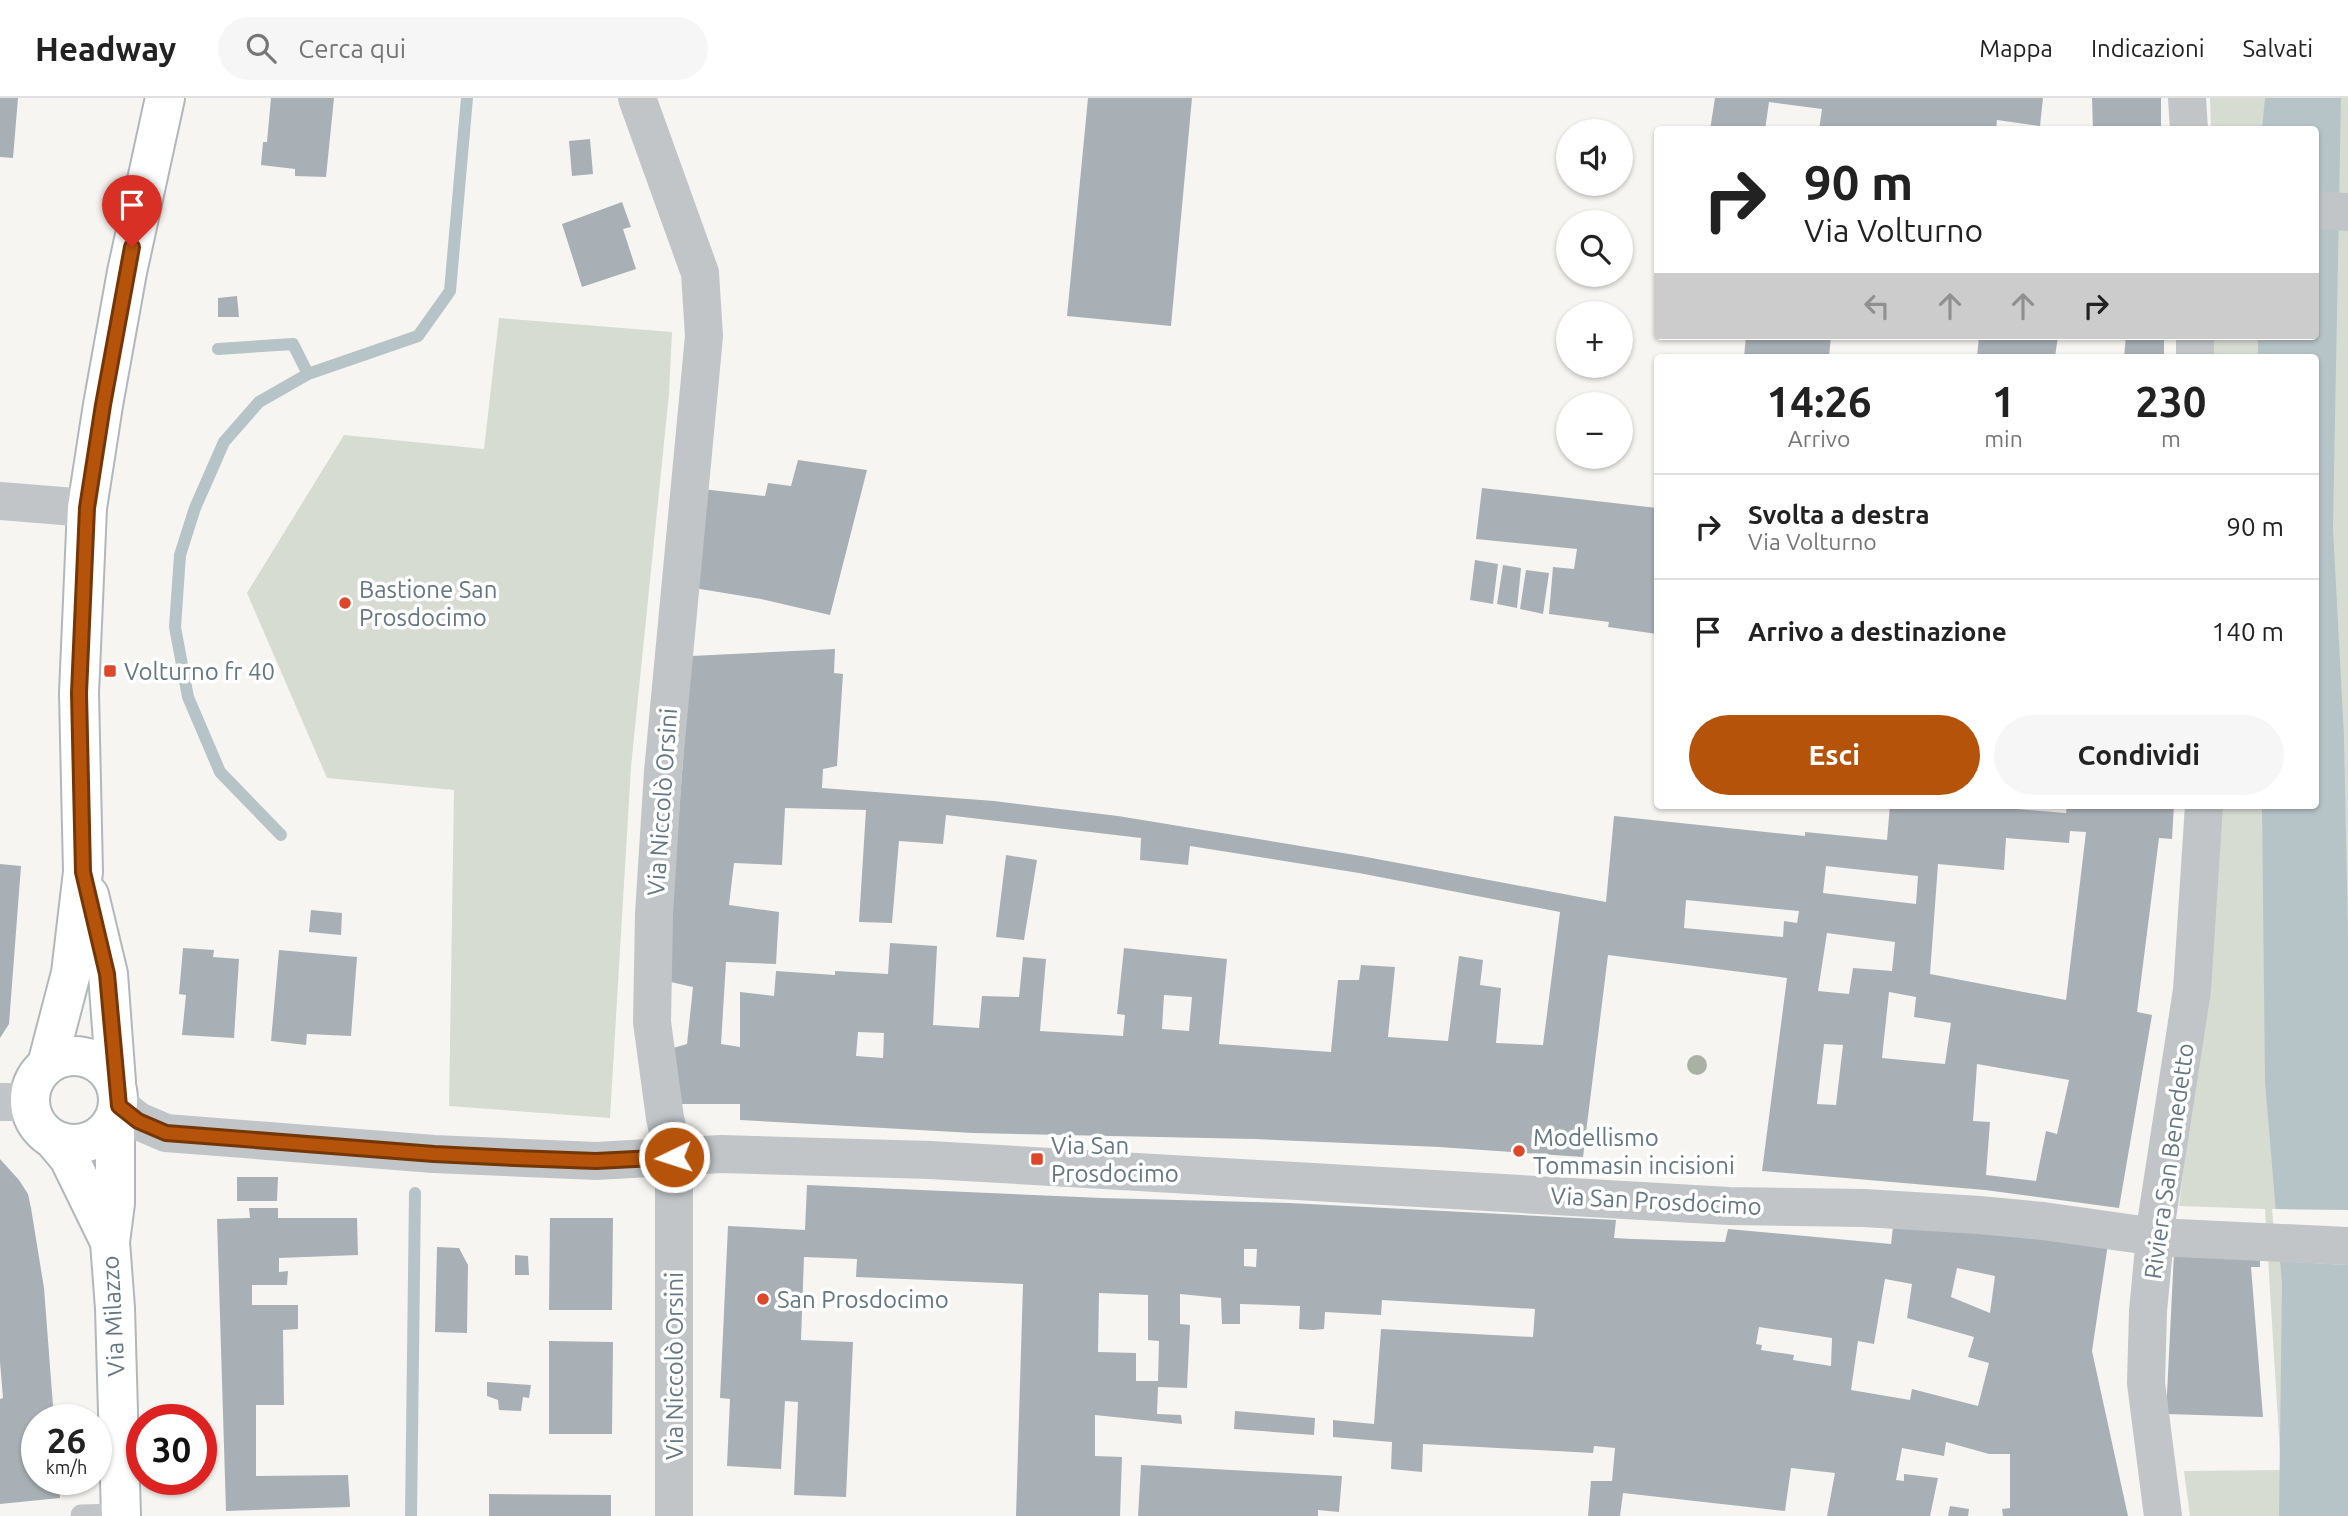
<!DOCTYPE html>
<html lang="it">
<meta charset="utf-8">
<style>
:root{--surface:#fff;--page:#f6f6f6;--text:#222;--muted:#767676;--line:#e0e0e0;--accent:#b45309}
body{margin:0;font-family:Ubuntu,sans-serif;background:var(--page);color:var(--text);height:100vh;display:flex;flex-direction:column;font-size:26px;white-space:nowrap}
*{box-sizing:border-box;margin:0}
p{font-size:23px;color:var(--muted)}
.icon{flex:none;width:38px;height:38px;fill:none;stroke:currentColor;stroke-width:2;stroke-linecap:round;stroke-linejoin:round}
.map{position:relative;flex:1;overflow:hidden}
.side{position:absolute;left:1654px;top:256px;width:665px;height:455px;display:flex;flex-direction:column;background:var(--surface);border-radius:7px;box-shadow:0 2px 5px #0004}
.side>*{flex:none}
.guide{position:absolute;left:1654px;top:28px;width:665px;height:214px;border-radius:7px;box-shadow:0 2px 5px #0004;background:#fff;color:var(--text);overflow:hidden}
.fabs{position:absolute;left:1556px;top:21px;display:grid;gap:14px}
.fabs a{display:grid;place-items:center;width:77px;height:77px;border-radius:50%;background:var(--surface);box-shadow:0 2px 5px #0004;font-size:35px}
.speed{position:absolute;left:21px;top:1306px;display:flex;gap:14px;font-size:35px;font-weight:700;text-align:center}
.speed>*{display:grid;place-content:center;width:91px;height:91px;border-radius:50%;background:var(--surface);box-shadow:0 2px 5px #0004;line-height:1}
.speed small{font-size:18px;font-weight:400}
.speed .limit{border:10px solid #d22;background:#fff;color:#111}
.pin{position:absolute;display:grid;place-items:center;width:60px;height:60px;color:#fff;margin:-72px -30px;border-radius:50% 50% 50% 0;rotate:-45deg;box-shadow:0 0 7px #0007}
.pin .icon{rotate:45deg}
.me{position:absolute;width:77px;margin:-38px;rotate:266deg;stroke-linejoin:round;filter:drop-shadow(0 0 5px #0008)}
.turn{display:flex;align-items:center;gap:24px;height:147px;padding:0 35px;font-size:32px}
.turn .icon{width:91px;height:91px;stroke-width:2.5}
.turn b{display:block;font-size:49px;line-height:60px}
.lanes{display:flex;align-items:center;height:66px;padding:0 35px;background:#0003;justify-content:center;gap:35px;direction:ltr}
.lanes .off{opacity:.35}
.eta{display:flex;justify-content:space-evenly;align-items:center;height:119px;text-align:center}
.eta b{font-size:42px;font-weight:600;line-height:49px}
.button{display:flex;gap:14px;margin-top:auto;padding:14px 35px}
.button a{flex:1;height:80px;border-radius:42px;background:var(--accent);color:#fff;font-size:28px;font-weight:600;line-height:80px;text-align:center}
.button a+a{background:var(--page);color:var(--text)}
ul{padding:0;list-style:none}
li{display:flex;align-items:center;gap:21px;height:105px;padding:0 35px;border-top:2px solid var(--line)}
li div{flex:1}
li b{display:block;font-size:26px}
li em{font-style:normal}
header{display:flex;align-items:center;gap:42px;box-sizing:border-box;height:98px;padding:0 35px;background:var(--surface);border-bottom:2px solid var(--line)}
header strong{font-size:33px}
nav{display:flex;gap:38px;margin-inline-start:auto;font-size:24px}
.search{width:490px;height:63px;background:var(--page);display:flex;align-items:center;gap:18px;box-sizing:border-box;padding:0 24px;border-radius:38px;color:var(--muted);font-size:26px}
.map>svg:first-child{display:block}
.green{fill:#d7dcd3}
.water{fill:#b7c4c7}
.pier{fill:#f6f5f2}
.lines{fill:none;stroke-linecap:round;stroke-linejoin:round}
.stream{stroke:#b7c4c7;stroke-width:12}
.building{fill:#a8b0b5;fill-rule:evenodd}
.secondary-casing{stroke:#b1b7bb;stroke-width:42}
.lane{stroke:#c1c5c8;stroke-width:21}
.street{stroke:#c1c5c8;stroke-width:38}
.secondary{stroke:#fff;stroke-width:38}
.tree{fill:#a9b1a4}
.route-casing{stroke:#753606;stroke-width:18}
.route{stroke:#b45309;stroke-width:12}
.poi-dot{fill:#dd482b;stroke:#fff;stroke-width:2.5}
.labels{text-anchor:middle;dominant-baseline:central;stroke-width:7;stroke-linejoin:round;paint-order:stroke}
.poi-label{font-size:24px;fill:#657782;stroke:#fff;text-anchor:start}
.street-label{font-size:24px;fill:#657782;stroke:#fff}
</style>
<header>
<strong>Headway</strong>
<div class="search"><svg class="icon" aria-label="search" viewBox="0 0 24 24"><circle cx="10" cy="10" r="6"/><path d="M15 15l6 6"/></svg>Cerca qui</div>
<nav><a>Mappa</a><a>Indicazioni</a><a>Salvati</a></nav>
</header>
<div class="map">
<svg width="2348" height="1418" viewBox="0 0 2348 1418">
<rect width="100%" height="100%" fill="#f6f5f2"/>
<path class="green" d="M2210,0H2348V1418H2190L2184,1373L2281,1372L2265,1111L2179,1108L2208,869L2209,707H2315V259H2212V238H2315V32L2211,31Z
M499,220L672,234L669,296L631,669L610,1020L449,1008L454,692L327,680L247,495L344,337L484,351Z"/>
<path class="water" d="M2265,0H2341L2333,431L2344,638L2348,840V1418H2279L2282,1186L2265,984L2262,707H2315V259H2258V238H2315V32L2262,31Z"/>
<path class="pier" d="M2272,1111L2348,1112V1167L2277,1163Z"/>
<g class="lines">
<path class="stream" d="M218,251L293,246L308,276
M281,737L220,674L188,599L175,529L180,457L195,410L224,344L259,304L308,276L418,238L450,193L467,0
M411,1418L415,1095"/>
</g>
<path class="building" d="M0,0H18L13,60L0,59Z
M271,0H334L326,79L295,78V71L261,67L263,44H267Z
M1088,0H1192L1171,228L1067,218Z
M1715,0H2043L2040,28L1997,22L1996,32H1819L1822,11L1769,4L1765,32H1710Z
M2092,0H2161V32H2093Z
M590,41L593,76L572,78L569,43Z
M622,104L631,129L623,131L636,171L582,189L562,126Z
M237,198L239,219H218V200Z
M1746,238H1831L1829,259H1744Z
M1979,238H2058L2055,259H1977Z
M2126,238H2164V259H2124Z
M798,362L867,372L830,517L761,501L694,490L702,391L765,398L768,385L791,388Z
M1482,390L1657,410V536L1608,529L1609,524L1549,516L1553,469L1574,471L1577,451L1476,441Z
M1475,462L1498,466L1493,506L1470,502Z
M1503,467L1521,470L1517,510L1497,506Z
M1526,472L1549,475L1543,516L1520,511Z
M835,551L834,575L843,576L837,668L823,671L822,690L994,703L1118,718L1361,758L1606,804L1614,718L1805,738V734L1887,742L1890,707H1968L2066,715L2067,707H2174L2172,741L2159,740L2137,914L2152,917L2119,1110L1985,1092L1762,1073L1787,880L1608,857L1583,1059L1439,1049L1254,1041L973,1035L740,1022V1006H682L673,950L687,946L693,889L666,883L691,558ZM785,710L866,712L859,824L892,825L899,743L943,746L946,717L1141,740L1140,762L1188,767L1190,748L1359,775L1560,814L1543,947L1496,945L1501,890L1480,887L1483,862L1459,858L1448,943L1388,939L1395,869L1361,867L1359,882H1338L1331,954L1219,946L1227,861L1124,850L1117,916L1125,917L1123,938L1040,933L1046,861L1023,859L1019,899L982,898L979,930L933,927L937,848L890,845L888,876L835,873V877L776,873L774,898L740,894V949L721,946L726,864L776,866L779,814L729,807L734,765L782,767ZM2070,733L2086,734L2066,902L1930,876L1938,766L2004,772L2006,740L2069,745ZM1826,768L1918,778L1916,806L1823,795ZM1686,802L1799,813L1797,825L1784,823L1783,839L1684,830ZM1827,835L1895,844L1892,873L1853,870L1849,896L1818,893ZM1889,894L1916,899L1914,919L1951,925L1945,966L1882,960ZM1164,897L1192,899L1189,933L1162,931ZM858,934L884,935L883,960L856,958ZM1824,946L1843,947L1836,1007L1817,1006ZM1977,966L2069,982L2057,1036L2046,1033L2036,1083L1986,1077L1990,1024L1973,1023Z
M1006,757L1037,762L1024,842L996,839Z
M0,766L21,768L9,926L0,940Z
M311,812L342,815L341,837L309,834Z
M183,850L214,852L213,859L239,861L234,940L182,937L186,897L179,896Z
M279,852L357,859L351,938L307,936L306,947L271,943Z
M0,1061L19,1082L28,1096L31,1110L44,1190L54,1321H37V1381H59L60,1400L0,1406V1301L3,1300L0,1264Z
M237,1079H278L277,1103H237Z
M807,1087L1102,1100L1289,1105L1616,1122L1614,1140L1633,1141L1725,1144L1728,1131L1891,1146L1894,1120L2108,1146L2092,1253L2128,1418H2003L2002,1411L2010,1410V1356H1989L1946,1344L1944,1358L1902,1350L1896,1382L1904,1383V1376L1938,1380L1930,1418H1827L1835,1375L1791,1370L1785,1413L1623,1395L1620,1418H1588L1591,1383H1612L1615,1350L1594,1348L1593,1355L1423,1346L1422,1374L1391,1371L1392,1344L1333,1339V1322L1374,1326L1381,1231L1533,1239L1535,1211L1382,1202L1381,1217L1325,1214L1324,1231L1313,1232L1299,1231L1300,1208L1240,1206V1226H1222L1221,1200L1180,1196V1226L1190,1227L1187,1290L1158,1289L1157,1316L1181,1317L1182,1326L1095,1317V1358L1122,1359L1120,1418H1016L1023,1186L856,1179L857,1161L804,1159L801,1242L853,1244L846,1399L794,1397L798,1304L785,1303L781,1371L727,1368L730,1301L720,1300L728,1128L805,1132ZM1244,1151H1257L1256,1169L1244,1168ZM1957,1170L1995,1178L1990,1215L1951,1199ZM1885,1181L1912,1186L1907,1220L1974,1239L1968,1259L1989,1265L1978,1308L1912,1291L1910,1302L1851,1292L1858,1243L1874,1246ZM1099,1195L1148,1197V1242L1159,1243L1158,1283H1136V1255L1098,1254ZM1759,1229L1832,1240L1831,1268L1793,1262L1794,1257L1761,1252L1762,1247L1756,1246Z
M249,1110H278V1120H357L358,1157L279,1160V1174L288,1173L287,1187H252V1207H298V1231L283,1232L284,1307H256V1378L348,1377L350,1409L226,1413L217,1121L250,1120Z
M550,1120H613L612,1212H549Z
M437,1149L459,1150L468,1167L467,1235L435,1234Z
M2174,1155L2260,1158V1169H2251L2263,1319L2166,1316Z
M515,1157L528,1158L529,1177H515Z
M549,1243L613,1244L612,1336H549Z
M487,1284L531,1287L529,1300L523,1299L521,1313L499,1312L498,1302L487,1298Z
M1235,1313L1315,1320L1314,1337L1234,1331Z
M1141,1367L1342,1378L1339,1414L1318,1412V1418H1138Z
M489,1396L611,1397V1418H489Z
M1950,1408L1969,1411L1968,1418H1948Z"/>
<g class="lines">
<g class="secondary-casing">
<path id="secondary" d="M89,797L108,876L116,984
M30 1002a44 44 0 1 1 88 0a44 44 0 1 1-88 0Z
M47,967L71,875L83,774L79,595L87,410L103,307L127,174L165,0
M115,1022V1105L110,1144L115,1210L121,1418
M53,1041L69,1060L110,1144"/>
</g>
<path class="lane" d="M81,1417L121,1416"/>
<path class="street" d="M637,0L700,175L704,238L663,674L654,816L652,924L665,1020L674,1059V1418
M2187,0L2189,32
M2315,112L2348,114
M2195,238V259
M0,403L87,410
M0,1004H30
M119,1008L138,1023L166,1035L434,1056L596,1063L721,1056L930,1062L1729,1108L1864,1110L1979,1117L2043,1123L2156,1139L2348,1148
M2163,1418L2146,1285L2148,1213L2157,1119L2192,892L2204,707"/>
<use href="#secondary" class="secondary"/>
</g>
<circle class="tree" cx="1697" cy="967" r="10"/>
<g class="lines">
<g class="route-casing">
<path id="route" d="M132,149L103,307L87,410L79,595L83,774L107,876L119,1008L138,1023L166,1035L434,1056L515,1060L596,1063L674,1059"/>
</g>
<use href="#route" class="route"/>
</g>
<g class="poi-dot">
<circle cx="345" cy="505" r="7"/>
<rect x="103" y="566" width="14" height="14" rx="3.5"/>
<circle cx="1519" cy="1053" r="7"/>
<rect x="1030" y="1054" width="14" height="14" rx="3.5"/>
<circle cx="763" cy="1201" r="7"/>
</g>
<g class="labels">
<g class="poi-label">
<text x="359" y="491">Bastione San<tspan x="359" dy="28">Prosdocimo</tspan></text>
<text x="124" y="573">Volturno fr 40</text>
<text x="1533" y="1039">Modellismo<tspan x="1533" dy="28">Tommasin incisioni</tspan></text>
<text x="1051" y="1047">Via San<tspan x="1051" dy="28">Prosdocimo</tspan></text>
<text x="777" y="1201">San Prosdocimo</text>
</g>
<g class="street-label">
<text transform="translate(662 704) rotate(-86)">Via Niccolò Orsini</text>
<text transform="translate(2169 1063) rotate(-82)">Riviera San Benedetto</text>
<text transform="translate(1656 1103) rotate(3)">Via San Prosdocimo</text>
<text transform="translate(113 1218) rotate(-93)">Via Milazzo</text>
<text transform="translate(674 1268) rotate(-90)">Via Niccolò Orsini</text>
</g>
</g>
</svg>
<div class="fabs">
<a><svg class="icon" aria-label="sound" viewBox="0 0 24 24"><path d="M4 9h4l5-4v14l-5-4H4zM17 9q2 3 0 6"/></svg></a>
<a><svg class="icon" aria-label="search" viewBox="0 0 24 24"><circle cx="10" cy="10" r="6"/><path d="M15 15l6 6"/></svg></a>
<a>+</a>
<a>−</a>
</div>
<div class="speed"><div>26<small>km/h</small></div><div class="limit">30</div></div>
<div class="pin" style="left:132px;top:149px;background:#d93025"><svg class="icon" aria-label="arrive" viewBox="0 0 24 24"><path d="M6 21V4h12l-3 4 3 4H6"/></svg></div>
<svg class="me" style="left:674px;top:1059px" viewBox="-20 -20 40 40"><circle r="17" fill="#b45309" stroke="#fff" stroke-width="3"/><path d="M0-11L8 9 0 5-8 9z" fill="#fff"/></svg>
<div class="guide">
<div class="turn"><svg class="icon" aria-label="right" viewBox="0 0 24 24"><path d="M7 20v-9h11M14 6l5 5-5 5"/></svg><div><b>90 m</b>Via Volturno</div></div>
<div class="lanes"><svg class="icon off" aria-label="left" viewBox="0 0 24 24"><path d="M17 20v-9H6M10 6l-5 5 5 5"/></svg><svg class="icon off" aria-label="ahead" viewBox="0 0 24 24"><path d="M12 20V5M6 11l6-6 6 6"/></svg><svg class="icon off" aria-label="ahead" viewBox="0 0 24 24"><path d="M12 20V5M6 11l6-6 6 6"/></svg><svg class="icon" aria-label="right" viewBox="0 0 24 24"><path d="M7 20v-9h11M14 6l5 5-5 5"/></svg></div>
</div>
<section class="side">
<div class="eta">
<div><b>14:26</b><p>Arrivo</p></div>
<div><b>1</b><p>min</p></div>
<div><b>230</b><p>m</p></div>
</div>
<ul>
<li><svg class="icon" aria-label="right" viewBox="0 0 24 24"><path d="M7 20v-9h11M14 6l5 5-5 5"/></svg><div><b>Svolta a destra</b><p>Via Volturno</p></div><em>90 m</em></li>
<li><svg class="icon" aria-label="arrive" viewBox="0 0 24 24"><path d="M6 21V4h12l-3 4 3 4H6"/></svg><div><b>Arrivo a destinazione</b></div><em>140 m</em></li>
</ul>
<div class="button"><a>Esci</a><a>Condividi</a></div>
</section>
</div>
